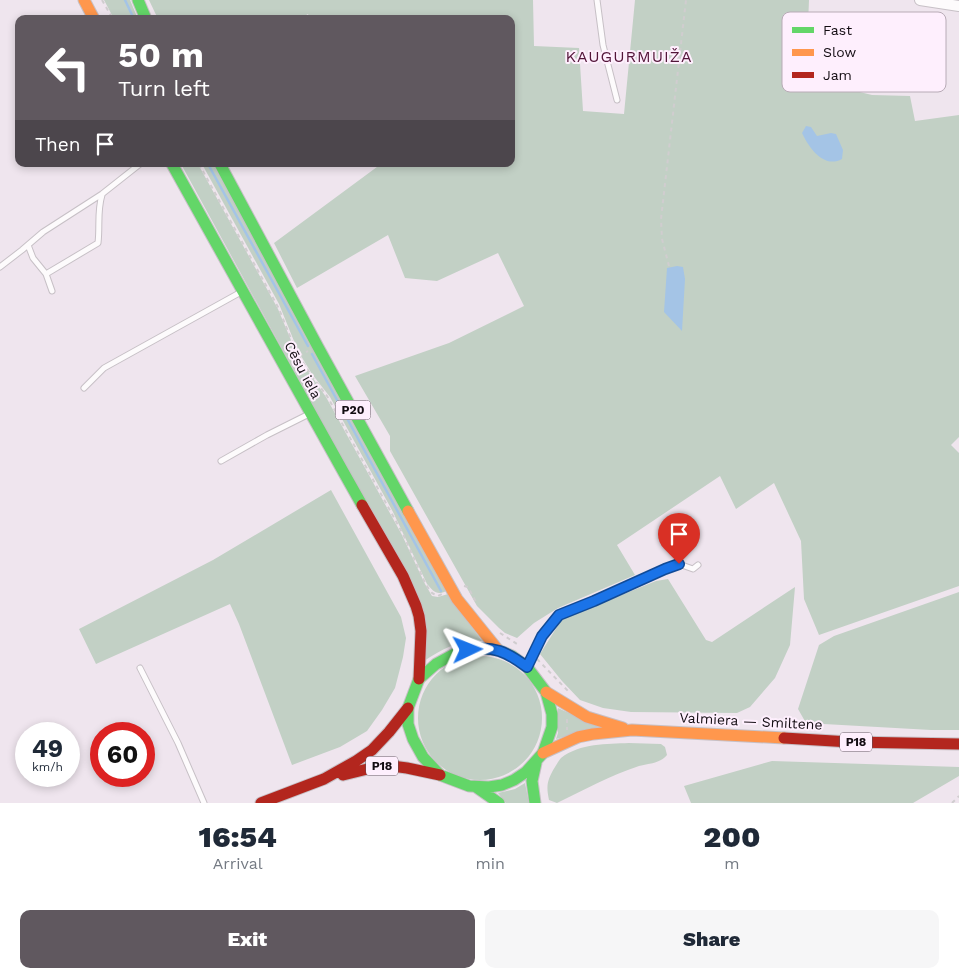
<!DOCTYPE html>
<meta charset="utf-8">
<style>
:root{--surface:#fff;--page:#f6f6f7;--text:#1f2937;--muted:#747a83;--accent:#60585f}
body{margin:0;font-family:"Work Sans",sans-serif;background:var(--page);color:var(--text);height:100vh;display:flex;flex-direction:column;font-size:19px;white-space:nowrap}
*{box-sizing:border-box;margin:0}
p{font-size:16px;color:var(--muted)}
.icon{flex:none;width:28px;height:28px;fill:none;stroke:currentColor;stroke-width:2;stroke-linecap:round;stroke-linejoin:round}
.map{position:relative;height:803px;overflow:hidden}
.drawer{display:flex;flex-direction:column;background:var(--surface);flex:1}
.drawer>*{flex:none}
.banner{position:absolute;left:15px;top:15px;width:500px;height:152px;border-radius:10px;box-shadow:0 2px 8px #0003;background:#60585f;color:#fff;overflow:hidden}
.speed{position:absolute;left:15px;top:722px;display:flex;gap:10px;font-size:25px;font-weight:700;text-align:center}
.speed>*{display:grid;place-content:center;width:65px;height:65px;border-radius:50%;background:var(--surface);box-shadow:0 2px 8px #0003;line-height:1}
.speed small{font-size:12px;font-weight:400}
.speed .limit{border:8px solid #d22;background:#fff;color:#111}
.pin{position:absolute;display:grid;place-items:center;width:42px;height:42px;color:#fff;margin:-51px -21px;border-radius:50% 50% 50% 0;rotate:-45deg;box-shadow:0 0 5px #0007}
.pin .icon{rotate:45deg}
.me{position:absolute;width:55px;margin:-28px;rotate:88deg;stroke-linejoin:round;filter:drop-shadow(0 0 4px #0008)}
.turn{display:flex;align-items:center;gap:18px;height:105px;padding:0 20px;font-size:22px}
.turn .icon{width:65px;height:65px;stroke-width:2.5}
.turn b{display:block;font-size:35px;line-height:42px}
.then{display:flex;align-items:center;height:48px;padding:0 20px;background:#0003;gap:10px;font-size:19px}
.eta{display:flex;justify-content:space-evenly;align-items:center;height:85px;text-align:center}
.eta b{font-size:30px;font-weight:800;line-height:35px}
.cta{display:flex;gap:10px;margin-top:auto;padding:10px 20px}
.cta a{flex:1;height:58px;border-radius:10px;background:var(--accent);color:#fff;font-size:20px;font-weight:800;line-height:58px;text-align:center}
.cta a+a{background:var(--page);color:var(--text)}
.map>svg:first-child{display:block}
.green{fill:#c2d0c5}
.water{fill:#a4c4e6}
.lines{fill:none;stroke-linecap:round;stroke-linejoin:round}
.stream{stroke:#a4c4e6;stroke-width:2.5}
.lane-casing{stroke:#c7c0c6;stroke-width:7}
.street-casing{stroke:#c7c0c6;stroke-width:12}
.fast-casing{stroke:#c7c0c6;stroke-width:13}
.slow-casing{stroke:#c7c0c6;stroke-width:13}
.jam-casing{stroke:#c7c0c6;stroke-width:13}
.path{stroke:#d0cdcf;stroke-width:2;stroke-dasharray:4 4;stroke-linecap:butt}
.lane{stroke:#fdfbfc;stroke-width:5}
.street{stroke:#fdfbfc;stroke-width:10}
.fast{stroke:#63d668;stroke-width:11}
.slow{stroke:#ff974d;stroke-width:11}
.jam{stroke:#b3261e;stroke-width:11}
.route-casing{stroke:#114b97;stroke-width:12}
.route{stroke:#1a73e8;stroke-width:9}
.labels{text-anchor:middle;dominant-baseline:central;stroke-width:4;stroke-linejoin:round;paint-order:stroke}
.shield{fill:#feeffd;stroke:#5a5058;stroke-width:1}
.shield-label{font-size:12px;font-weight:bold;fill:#130c12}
.street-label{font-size:14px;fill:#130c12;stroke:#feeffd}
.quarter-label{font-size:16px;letter-spacing:1px;fill:#531539;stroke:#feeffd}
.key{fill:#feeffd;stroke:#b8abb6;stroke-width:1}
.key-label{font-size:14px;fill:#130c12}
</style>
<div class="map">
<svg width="959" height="803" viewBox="0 0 959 803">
<rect width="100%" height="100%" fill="#efe5ee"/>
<path class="green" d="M104,0H130L138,19H114Z
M149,0H533L534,46L579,48L583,111L624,114L635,0H809L807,50L835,86L872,95L910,96L915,121L959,115V437L951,445L959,453V586L819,635L804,599L801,541L774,483L736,509L720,476L617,545L635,575L558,608L534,623L517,638L505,633L499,628L477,606L390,451V436L355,376L449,343L524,306L498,253L437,281L405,278L388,235L297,288L274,243L381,164H511V19H310L308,14L299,19H158Z
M181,164H198L278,309L298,357L326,397L402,535L425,584L432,596L438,597L448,594L482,641C461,639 442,649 424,661L426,623L333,442Z
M202,164H213L446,591C437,596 433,591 427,584L393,512L353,439L330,397L312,374L298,351L279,304Z
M331,490L401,617L406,638L403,657L395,688L382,710L367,731L340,747L292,765L239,624L230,604L96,664L79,629L213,560Z
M668,579L706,640L712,642L795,587L790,645L775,678L750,707L737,713L631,712L603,708L580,700L562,681L540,654L562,619L656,581Z
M959,592V730H931L806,723L798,709L819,645L834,636Z
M418 718a62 62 0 1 1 124 0a62 62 0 1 1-124 0Z
M558,708L599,727L556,739L558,733Z
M629,743L661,744L665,747L667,755C659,764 650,763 639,766C611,775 584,790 557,803L549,800C546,786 547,780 555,767C557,764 559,760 561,758C580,743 607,744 629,743Z
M772,761L959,767V776L913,803H691L684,786Z
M525,783L529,803H506L498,793L515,789Z"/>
<path class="water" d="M806,126L811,127L817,136L831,133L836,134L843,150L842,159C824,169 809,148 802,133Z
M677,266L683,267L685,279L682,331L664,312L667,268Z"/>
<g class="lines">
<path class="stream" d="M125,0L134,19
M208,164L308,346
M312,354L441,591"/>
<g class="lane-casing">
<path id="lane" d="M597,0L603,45L617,100
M28,245L33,258L46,274
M0,267L22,250L43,232L102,194L140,164
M52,291L46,274L98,243C100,226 97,211 102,195
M84,388L104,368L241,292
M221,461L267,435L309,414
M528,664L542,637L559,615L594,601L665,569L679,564L693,569L698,565
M140,668L178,743L204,803"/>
</g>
<g class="street-casing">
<path id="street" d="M920,0L959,6"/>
</g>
<g class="fast-casing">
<path id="fast" d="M138,0L146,19
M172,164C236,278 298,392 362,505
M220,164L318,347L408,511
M478,648L498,650L512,656L527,667L546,692L552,714V727L543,753L526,772L514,780L502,785L489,787L469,786L440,775L423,757L413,739L408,724V708L419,679L436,664L458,652Z
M476,787L499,803
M535,803L532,781L536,763"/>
</g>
<g class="slow-casing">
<path id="slow" d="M84,0L94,19
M408,511L457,599L498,650
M546,692L587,717L623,728
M543,753L578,737L593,734L632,730L784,738"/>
</g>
<g class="jam-casing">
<path id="jam" d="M362,505L403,576L416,606L419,616L421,631L419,679
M784,738L850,742L959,744
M343,775L384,765L407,768L440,775
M261,803L324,779L356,761L372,750L389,732L408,708"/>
</g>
<path class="path" d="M102,0L113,19
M199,164L279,309L296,351L311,375L327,396L403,534L426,585L432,593L438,596L442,594
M669,266L662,239L661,219L686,0
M299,356L308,351
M464,586L468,587L476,602
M500,633L517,644
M537,659L570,693
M567,719V730
M952,803L959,796"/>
<use href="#lane" class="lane"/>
<use href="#street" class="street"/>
<use href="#fast" class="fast"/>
<use href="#slow" class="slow"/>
<use href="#jam" class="jam"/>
</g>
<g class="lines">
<g class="route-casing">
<path id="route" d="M468,650C493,645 507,652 527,667L542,636L559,615L594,601L665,569L679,564"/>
</g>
<use href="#route" class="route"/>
</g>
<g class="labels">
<g class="shield">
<rect x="335.5" y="400.5" width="35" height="19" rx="4"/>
<rect x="840" y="732.5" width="32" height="19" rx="4"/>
<rect x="366" y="756.5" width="32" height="19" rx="4"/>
</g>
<g class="shield-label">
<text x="353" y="410">P20</text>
<text x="856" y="742">P18</text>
<text x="382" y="766">P18</text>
</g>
<g class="street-label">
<text transform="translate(303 370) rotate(62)">Cēsu iela</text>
<text transform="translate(751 721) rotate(3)">Valmiera — Smiltene</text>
</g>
<g class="quarter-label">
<text x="629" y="56">KAUGURMUIŽA</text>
</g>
</g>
<rect x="782" y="12" width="164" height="80" rx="8" class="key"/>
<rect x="792" y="27" width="22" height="6" fill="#63d668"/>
<rect x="792" y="49" width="22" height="7" fill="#ff974d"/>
<rect x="792" y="72" width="22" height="6" fill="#b3261e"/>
<g class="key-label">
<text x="823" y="35">Fast</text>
<text x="823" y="57">Slow</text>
<text x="823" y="80">Jam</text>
</g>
</svg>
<div class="speed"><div>49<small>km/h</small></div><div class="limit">60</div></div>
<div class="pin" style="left:679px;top:564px;background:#d93025"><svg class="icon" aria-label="arrive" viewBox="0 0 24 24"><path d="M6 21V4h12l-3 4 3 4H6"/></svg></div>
<svg class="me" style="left:468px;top:650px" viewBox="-20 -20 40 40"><path d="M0-17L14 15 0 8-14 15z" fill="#1a73e8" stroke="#fff" stroke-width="4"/></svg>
<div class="banner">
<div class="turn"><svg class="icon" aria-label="left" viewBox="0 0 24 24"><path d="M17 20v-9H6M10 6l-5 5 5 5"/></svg><div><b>50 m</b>Turn left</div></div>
<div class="then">Then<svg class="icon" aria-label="arrive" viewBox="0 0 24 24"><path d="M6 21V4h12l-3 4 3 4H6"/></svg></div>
</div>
</div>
<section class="drawer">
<div class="eta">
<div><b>16:54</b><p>Arrival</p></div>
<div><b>1</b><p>min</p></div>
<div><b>200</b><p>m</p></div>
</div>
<div class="cta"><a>Exit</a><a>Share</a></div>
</section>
